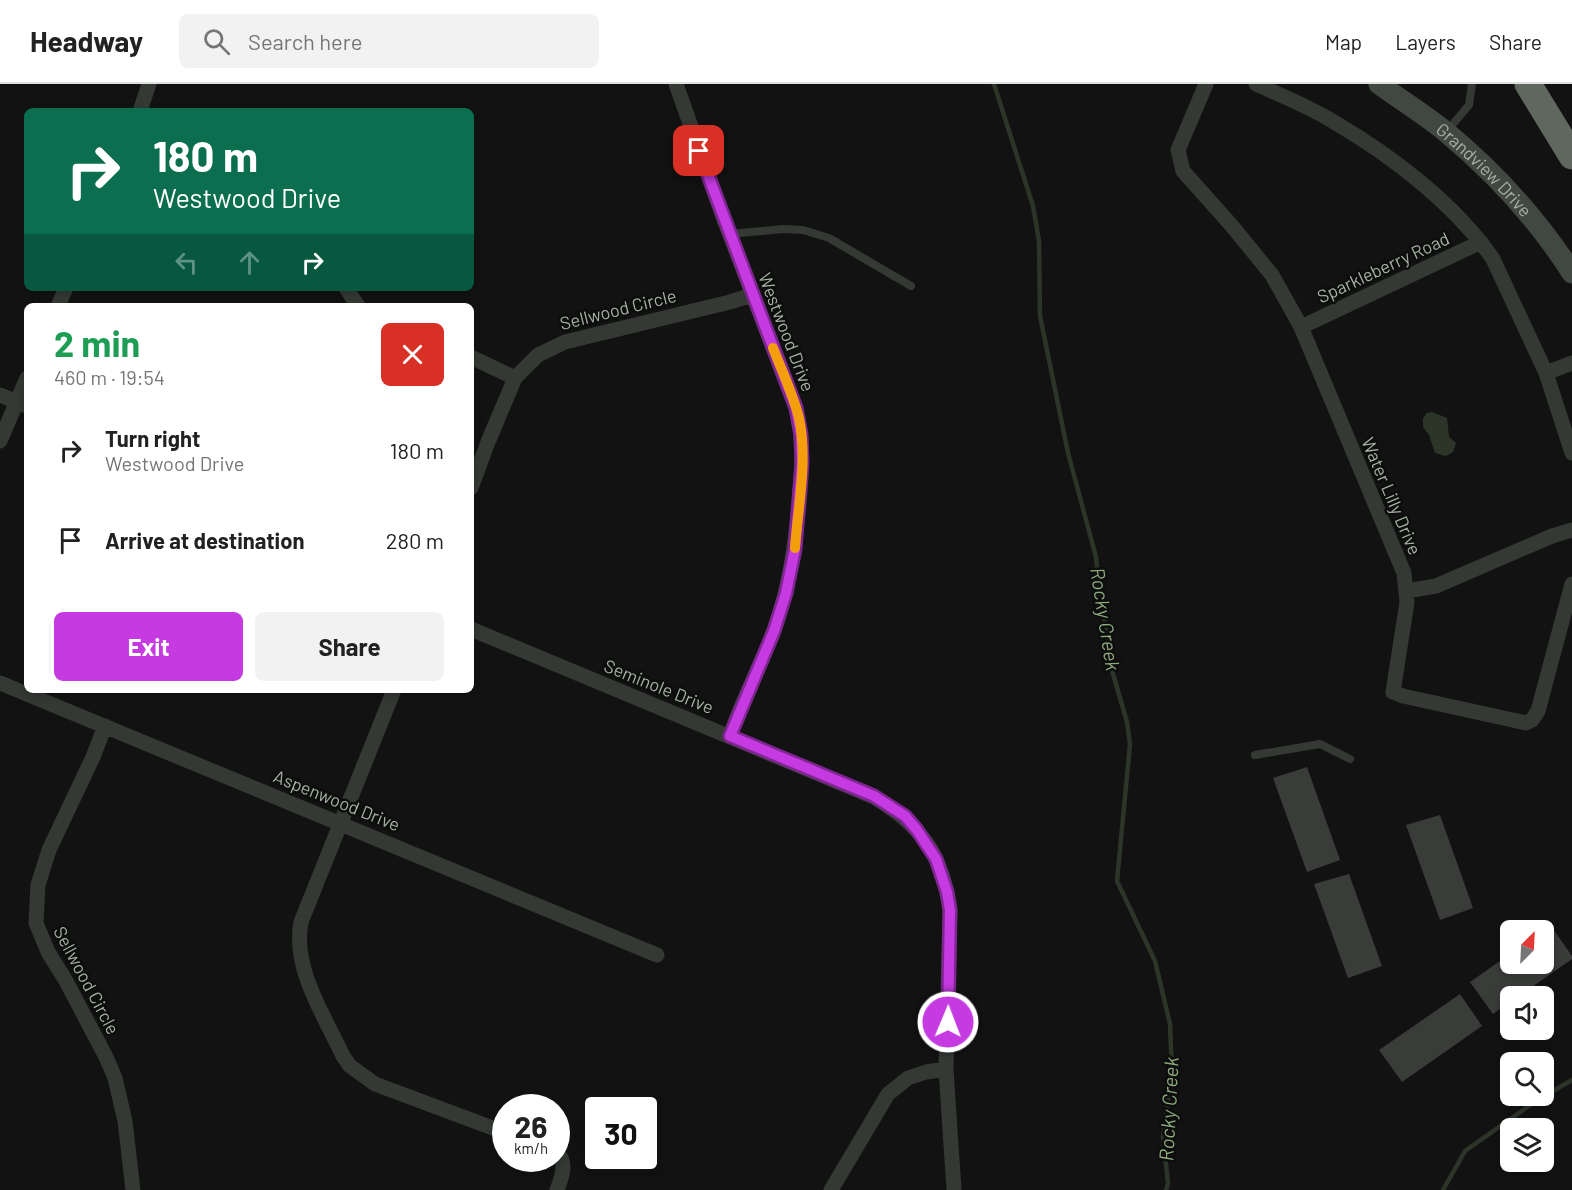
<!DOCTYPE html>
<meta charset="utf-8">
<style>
:root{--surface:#fff;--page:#f2f2f2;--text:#222;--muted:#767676;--line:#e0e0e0;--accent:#c53ae1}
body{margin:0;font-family:Barlow,sans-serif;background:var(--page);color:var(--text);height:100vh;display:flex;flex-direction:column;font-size:22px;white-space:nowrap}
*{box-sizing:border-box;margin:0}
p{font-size:20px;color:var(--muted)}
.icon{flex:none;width:33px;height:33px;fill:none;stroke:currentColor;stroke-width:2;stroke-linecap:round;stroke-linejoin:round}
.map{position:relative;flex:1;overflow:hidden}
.side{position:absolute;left:24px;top:219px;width:450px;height:390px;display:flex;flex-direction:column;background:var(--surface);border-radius:9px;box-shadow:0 3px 9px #0003}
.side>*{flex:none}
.hud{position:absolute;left:24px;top:24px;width:450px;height:183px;border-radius:9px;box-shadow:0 3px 9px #0003;background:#0b6e4f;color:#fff;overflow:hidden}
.needle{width:39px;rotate:24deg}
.buttons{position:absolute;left:1500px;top:836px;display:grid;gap:12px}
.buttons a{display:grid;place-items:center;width:54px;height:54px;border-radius:9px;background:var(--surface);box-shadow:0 3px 9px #0003;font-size:30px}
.speed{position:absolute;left:492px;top:1010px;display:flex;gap:12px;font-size:30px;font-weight:700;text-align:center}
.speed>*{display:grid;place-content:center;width:78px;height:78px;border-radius:50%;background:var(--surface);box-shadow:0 3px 9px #0003;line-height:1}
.speed small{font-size:15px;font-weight:400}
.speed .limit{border:3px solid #111;border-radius:9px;background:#fff;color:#111}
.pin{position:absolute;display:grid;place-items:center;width:51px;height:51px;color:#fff;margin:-26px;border-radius:12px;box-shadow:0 3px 9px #0006}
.me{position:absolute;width:66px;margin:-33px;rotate:1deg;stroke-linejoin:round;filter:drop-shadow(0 0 4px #0008)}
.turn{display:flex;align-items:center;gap:21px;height:126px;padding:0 30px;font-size:27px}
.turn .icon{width:78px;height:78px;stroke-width:2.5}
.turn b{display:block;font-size:42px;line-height:51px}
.lanes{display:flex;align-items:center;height:57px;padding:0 30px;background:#0003;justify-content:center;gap:30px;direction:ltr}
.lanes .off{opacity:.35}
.round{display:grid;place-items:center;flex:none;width:63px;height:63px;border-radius:9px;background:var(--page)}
.head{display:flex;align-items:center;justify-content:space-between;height:102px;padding:0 30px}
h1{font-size:36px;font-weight:700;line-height:45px;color:#1e9e55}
.action{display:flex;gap:12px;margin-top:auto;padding:12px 30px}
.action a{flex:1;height:69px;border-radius:9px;background:var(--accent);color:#fff;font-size:24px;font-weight:700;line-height:69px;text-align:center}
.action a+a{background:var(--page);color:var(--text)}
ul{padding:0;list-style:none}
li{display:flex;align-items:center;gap:18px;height:90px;padding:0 30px}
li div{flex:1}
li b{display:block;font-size:22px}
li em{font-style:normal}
header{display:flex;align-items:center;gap:36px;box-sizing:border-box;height:84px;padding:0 30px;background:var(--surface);border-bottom:2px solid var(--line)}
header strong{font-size:28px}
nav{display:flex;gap:33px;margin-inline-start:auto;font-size:21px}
.search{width:420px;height:54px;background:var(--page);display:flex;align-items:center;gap:15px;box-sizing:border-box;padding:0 21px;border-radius:9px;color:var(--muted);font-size:22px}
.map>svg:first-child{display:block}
.water{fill:#2d3529}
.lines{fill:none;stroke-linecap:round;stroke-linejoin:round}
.stream{stroke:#2d3529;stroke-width:4.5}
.building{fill:#393c38}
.lane{stroke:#343934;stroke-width:8}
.street{stroke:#343934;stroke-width:15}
.secondary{stroke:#414741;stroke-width:21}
.highway{stroke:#60675f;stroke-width:27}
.route-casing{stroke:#802692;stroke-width:15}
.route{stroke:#c53ae1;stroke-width:10}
.slow{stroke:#f59e0b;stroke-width:10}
.labels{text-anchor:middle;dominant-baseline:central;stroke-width:5;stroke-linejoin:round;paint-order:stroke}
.street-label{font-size:18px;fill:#a5b2a3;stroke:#0c0d0c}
.water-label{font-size:20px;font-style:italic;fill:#8dab7d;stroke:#0c0d0c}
</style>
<header>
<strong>Headway</strong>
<div class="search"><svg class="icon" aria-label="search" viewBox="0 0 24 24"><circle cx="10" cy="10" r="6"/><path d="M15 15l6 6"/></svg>Search here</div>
<nav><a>Map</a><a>Layers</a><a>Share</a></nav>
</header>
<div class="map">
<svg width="1572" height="1106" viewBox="0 0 1572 1106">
<rect width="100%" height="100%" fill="#111211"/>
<path class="water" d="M1432,328L1447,334L1449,353L1456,359L1453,368L1446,372L1435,369L1429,351L1423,343V334L1427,329Z"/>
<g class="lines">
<path class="stream" d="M994,0L1033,122L1039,157L1040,232L1068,369L1096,473L1099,507L1112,576H1109L1127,638L1130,660L1117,797L1155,877L1170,940L1172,989L1163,1053L1168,1099L1166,1106
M1443,1106L1465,1067L1533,1019L1572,996"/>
</g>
<path class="building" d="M1307,683L1340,776L1307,788L1273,694Z
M1440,731L1473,824L1440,836L1406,741Z
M1349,790L1382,882L1348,894L1314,800Z
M1551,842L1572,872V875L1519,912H1510V918L1493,930L1470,898L1510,870V879H1544V847Z
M1460,910L1482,942L1402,998L1379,966Z"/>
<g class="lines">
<path class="lane" d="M1447,47L1469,21L1472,0
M729,150L783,145L803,146L829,154L911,202
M1255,671L1320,660L1350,675"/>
<path class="street" d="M676,0L723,133L796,324C804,356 802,387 799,420C795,463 789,505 774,546C761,582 742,616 730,652
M1206,0L1178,66L1183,87L1232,142L1272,191L1301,243L1404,489L1407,518L1393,608L1403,612L1526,639L1532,636L1538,627L1572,500
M1256,0C1282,12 1310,23 1334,38C1392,72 1455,120 1493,175L1546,289L1572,369
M140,27L149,0
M346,204L358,222
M58,222L66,204
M1301,243L1481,158
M471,273L515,294
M1546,289L1572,279
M0,311L27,322
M0,357L27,294
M471,404L488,358L515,294L538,271L565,258L730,218L752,211
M1407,507L1436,502L1552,452L1572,446
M471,545L874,713C922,743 942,769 950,826L946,985L954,1106
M0,599L657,871
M394,606L301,838C292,884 324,931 343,972L350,982L375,1000L506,1049
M105,642L93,673L49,766L38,801L36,839L48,868L66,897L106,973L115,994L125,1037L133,1106
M556,1067C568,1078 562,1093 557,1106
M831,1106L888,1010L908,994L926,988L946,985"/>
<path class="secondary" id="s1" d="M1379,0C1401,16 1425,31 1446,48C1494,88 1539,137 1572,189"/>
<path class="highway" d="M1528,0L1572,72"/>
</g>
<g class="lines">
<g class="route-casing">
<path id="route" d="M699,67L796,324L801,351L802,379L795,465L786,509L774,547L730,652L874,712L905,732L917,746L936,775L947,808L950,826L948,938"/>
</g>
<use href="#route" class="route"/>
<path class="slow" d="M773,264C782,287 793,310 799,334C808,376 798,422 795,464"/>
</g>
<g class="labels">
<g class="street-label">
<text stroke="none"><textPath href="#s1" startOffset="136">Grandview Drive</textPath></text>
<text transform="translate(1383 183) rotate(-25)">Sparkleberry Road</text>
<text transform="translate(618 225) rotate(-14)">Sellwood Circle</text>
<text transform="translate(787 248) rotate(69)">Westwood Drive</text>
<text transform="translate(1392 412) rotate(67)">Water Lilly Drive</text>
<text transform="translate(659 602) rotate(22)">Seminole Drive</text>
<text transform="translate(337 716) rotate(22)">Aspenwood Drive</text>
<text transform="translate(87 896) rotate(62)">Sellwood Circle</text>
</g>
<g class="water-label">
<text transform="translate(1106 535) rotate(81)">Rocky Creek</text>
<text transform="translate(1168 1025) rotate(-87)">Rocky Creek</text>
</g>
</g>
</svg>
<div class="buttons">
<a><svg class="needle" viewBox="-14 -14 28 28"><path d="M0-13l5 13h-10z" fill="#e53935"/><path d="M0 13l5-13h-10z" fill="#767676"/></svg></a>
<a><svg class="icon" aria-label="sound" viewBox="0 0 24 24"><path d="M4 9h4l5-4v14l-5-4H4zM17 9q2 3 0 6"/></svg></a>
<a><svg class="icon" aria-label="search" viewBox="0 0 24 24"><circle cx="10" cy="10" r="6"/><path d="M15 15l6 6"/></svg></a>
<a><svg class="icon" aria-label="layers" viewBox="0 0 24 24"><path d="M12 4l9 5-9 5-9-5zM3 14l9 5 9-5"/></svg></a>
</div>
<div class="speed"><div>26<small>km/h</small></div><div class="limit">30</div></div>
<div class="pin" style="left:699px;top:67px;background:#d93025"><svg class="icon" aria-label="arrive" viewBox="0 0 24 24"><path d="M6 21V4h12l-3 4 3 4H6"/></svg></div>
<svg class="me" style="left:948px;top:938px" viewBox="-20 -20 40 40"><circle r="17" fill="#c53ae1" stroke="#fff" stroke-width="3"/><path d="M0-11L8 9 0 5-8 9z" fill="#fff"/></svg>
<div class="hud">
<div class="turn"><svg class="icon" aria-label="right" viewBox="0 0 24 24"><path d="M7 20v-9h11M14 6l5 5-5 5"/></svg><div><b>180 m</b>Westwood Drive</div></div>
<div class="lanes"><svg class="icon off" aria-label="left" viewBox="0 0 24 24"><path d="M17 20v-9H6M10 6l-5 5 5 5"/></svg><svg class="icon off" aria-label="ahead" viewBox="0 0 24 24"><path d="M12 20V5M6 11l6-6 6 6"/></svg><svg class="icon" aria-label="right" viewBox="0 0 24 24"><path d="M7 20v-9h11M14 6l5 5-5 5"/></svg></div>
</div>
<section class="side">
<div class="head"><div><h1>2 min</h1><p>460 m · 19:54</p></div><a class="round" style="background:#d93025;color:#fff"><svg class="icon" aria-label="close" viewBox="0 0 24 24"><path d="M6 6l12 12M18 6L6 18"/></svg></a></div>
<ul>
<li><svg class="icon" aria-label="right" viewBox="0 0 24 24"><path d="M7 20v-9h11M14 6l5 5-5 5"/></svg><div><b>Turn right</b><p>Westwood Drive</p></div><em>180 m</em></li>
<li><svg class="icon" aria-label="arrive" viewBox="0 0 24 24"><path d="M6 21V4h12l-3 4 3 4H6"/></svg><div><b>Arrive at destination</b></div><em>280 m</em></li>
</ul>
<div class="action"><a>Exit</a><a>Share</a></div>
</section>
</div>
